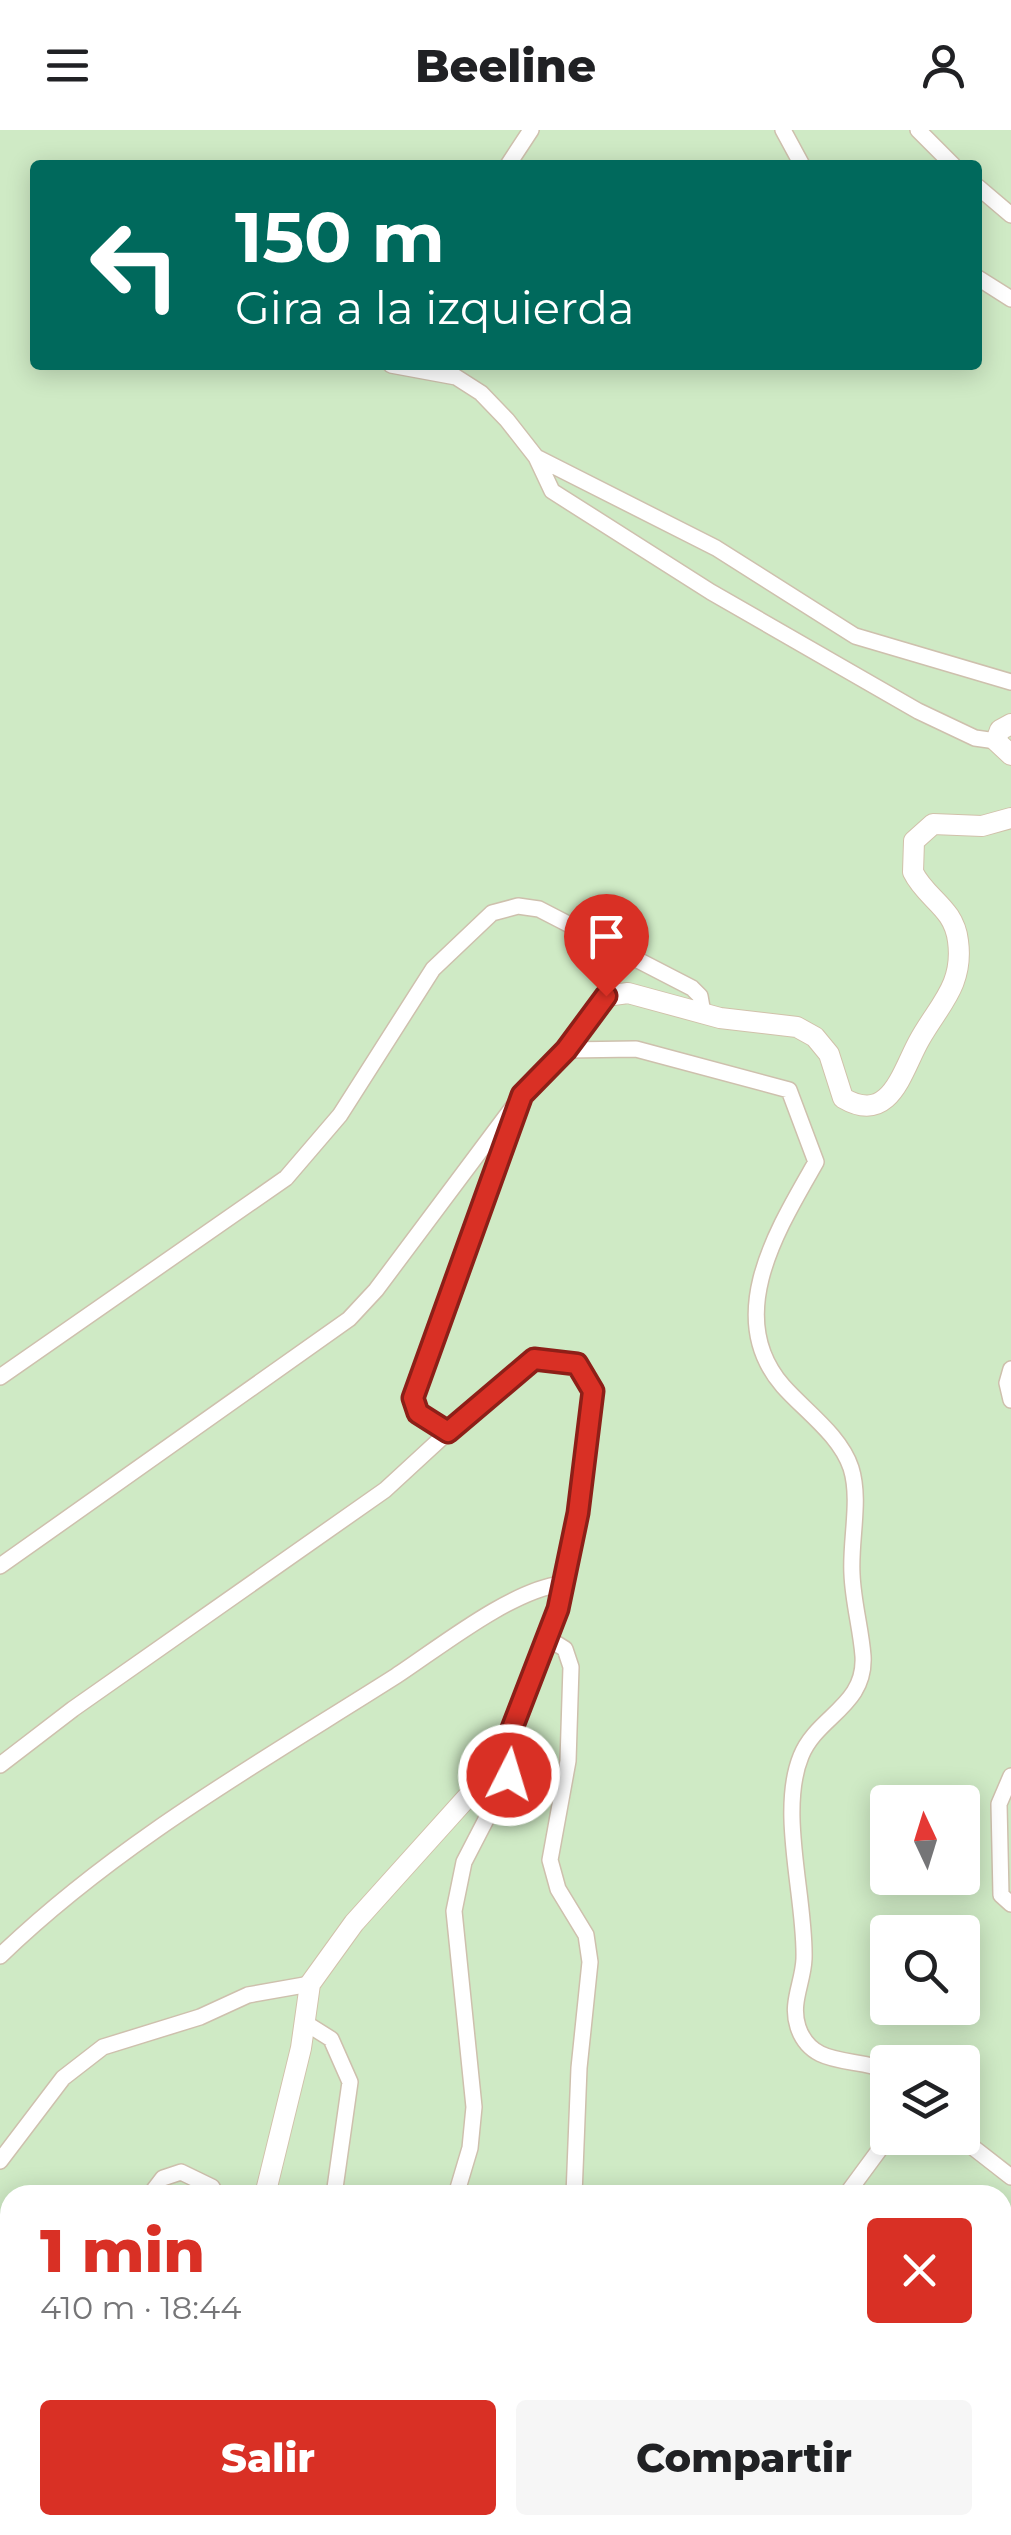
<!DOCTYPE html>
<html lang="es">
<meta charset="utf-8">
<style>
:root{--surface:#fff;--page:#f6f6f6;--text:#202124;--muted:#757577;--accent:#d93025}
body{margin:0;font-family:Montserrat,sans-serif;background:var(--page);color:var(--text);height:100vh;display:flex;flex-direction:column;font-size:38px;white-space:nowrap}
*{box-sizing:border-box;margin:0}
p{font-size:32px;color:var(--muted)}
.icon{flex:none;width:55px;height:55px;fill:none;stroke:currentColor;stroke-width:2;stroke-linecap:round;stroke-linejoin:round}
.map{position:relative;flex:1;overflow:hidden}
.drawer{position:absolute;left:0px;top:2055px;width:1012px;height:350px;display:flex;flex-direction:column;background:var(--surface);border-radius:30px 30px 0 0;box-shadow:0 5px 25px #0003}
.drawer>*{flex:none}
.guide{position:absolute;left:30px;top:30px;width:952px;height:210px;border-radius:10px;box-shadow:0 5px 25px #0003;background:#00695c;color:#fff;overflow:hidden}
.needle{width:65px;rotate:356deg}
.buttons{position:absolute;left:870px;top:1655px;display:grid;gap:20px}
.buttons a{display:grid;place-items:center;width:110px;height:110px;border-radius:10px;background:var(--surface);box-shadow:0 5px 25px #0003;font-size:50px}
.pin{position:absolute;display:grid;place-items:center;width:85px;height:85px;color:#fff;margin:-102px -42px;border-radius:50% 50% 50% 0;rotate:-45deg;box-shadow:0 0 10px #0007}
.pin .icon{rotate:45deg}
.me{position:absolute;width:110px;margin:-55px;rotate:5deg;stroke-linejoin:round;filter:drop-shadow(0 0 8px #0008)}
.turn{display:flex;align-items:center;gap:35px;height:210px;padding:0 40px;font-size:45px}
.turn .icon{width:130px;height:130px;stroke-width:2.5}
.turn b{display:block;font-size:70px;line-height:85px}
.round{display:grid;place-items:center;flex:none;width:105px;height:105px;border-radius:10px;background:var(--page)}
.head{display:flex;align-items:center;justify-content:space-between;height:170px;padding:0 40px}
h1{font-size:60px;font-weight:800;line-height:75px;color:var(--accent)}
.action{display:flex;gap:20px;margin-top:auto;padding:20px 40px}
.action a{flex:1;height:115px;border-radius:10px;background:var(--accent);color:#fff;font-size:40px;font-weight:800;line-height:115px;text-align:center}
.action a+a{background:var(--page);color:var(--text)}
header{display:flex;justify-content:space-between;align-items:center;height:130px;padding:0 40px;background:var(--surface);font-size:45px;font-weight:800}
.map>svg:first-child{display:block}
.green{fill:#cfeac5;fill-rule:evenodd}
.lines{fill:none;stroke-linecap:round;stroke-linejoin:round}
.street-casing{stroke:#cec0ad;stroke-width:18}
.secondary-casing{stroke:#d1c1aa;stroke-width:22}
.street{stroke:#fff;stroke-width:15}
.secondary{stroke:#fff;stroke-width:20}
.route-casing{stroke:#8d1f18;stroke-width:25}
.route{stroke:#d93025;stroke-width:18}
</style>
<header><svg class="icon" aria-label="menu" viewBox="0 0 24 24"><path d="M4 6h16M4 12h16M4 18h16"/></svg>Beeline<svg class="icon" aria-label="person" viewBox="0 0 24 24"><circle cx="12" cy="8" r="4"/><path d="M4 21q1-7 8-7t8 7"/></svg></header>
<div class="map">
<svg width="1011" height="2405" viewBox="0 0 1011 2405">
<rect width="100%" height="100%" fill="#fcf7e7"/>
<path class="green" d="M0,0H1011V2405H0ZM35,35H978V235H35ZM888,1672H962V1748H888ZM888,1802H962V1878H888ZM888,1932H962V2008H888ZM10,2065H1002V2395H10Z"/>
<g class="lines">
<g class="street-casing">
<path id="street" d="M783,0L802,35
M918,0L953,35
M508,35L531,0
M978,57L1011,85
M978,148L1011,169
M391,235L456,247L481,263L507,290L536,327L552,361L711,462L918,581L975,608L996,611
M536,327L716,418L855,506L1011,552
M567,920L636,919L789,960L816,1032C779,1097 722,1186 783,1256C805,1281 840,1305 851,1338C861,1370 850,1410 852,1444C853,1472 861,1499 863,1526C866,1576 817,1586 801,1626C778,1682 806,1770 804,1829C803,1853 790,1873 798,1897C812,1939 855,1926 888,1941
M1011,1239L1007,1253L1011,1270
M0,1247L286,1048L340,985L433,839L492,783L518,776L539,779L692,858L700,866L703,883
M0,1436L349,1189L376,1160L513,977
M549,1509L565,1519L571,1537L568,1631L550,1730L558,1759L586,1805L590,1832L579,1938L574,2065
M0,1635L73,1579L385,1360L448,1302
M1011,1646L999,1674L1001,1765L1011,1774
M0,1826C117,1713 259,1633 396,1546C440,1517 510,1461 561,1454
M304,1892L331,1909L350,1952L334,2065
M961,2008L1011,2047
M0,2031L63,1948L103,1917L200,1887L248,1865L310,1854
M150,2065L163,2048L181,2042L212,2057L216,2065
M456,2065L470,2018L474,1977L454,1781L464,1732L509,1645L506,1614
M846,2065L888,2008
M0,2376L10,2333
M329,2395L331,2405
M442,2395L444,2405
M576,2395L579,2405
M808,2395V2405"/>
</g>
<g class="secondary-casing">
<path id="secondary" d="M1011,594L1000,600L996,611L1011,625
M265,2065L301,1918L310,1854L354,1793L489,1643L506,1614L558,1479L578,1383L593,1261L577,1234L533,1229L448,1302L419,1283L413,1268L522,965L567,920L606,866L628,863L720,888L797,897L815,907L829,924L843,968C891,996 902,940 920,909C939,875 964,855 958,811C954,777 926,769 913,742L914,711L933,694L982,696L1011,688
M166,2395L167,2405"/>
</g>
<use href="#street" class="street"/>
<use href="#secondary" class="secondary"/>
</g>
<g class="lines">
<g class="route-casing">
<path id="route" d="M509,1645L506,1614L558,1479L578,1383L593,1261L577,1234L534,1229L448,1302L418,1283L413,1268L522,965L566,920L606,866"/>
</g>
<use href="#route" class="route"/>
</g>
</svg>
<div class="buttons">
<a><svg class="needle" viewBox="-14 -14 28 28"><path d="M0-13l5 13h-10z" fill="#e53935"/><path d="M0 13l5-13h-10z" fill="#757577"/></svg></a>
<a><svg class="icon" aria-label="search" viewBox="0 0 24 24"><circle cx="10" cy="10" r="6"/><path d="M15 15l6 6"/></svg></a>
<a><svg class="icon" aria-label="layers" viewBox="0 0 24 24"><path d="M12 4l9 5-9 5-9-5zM3 14l9 5 9-5"/></svg></a>
</div>
<div class="pin" style="left:606px;top:866px;background:#d93025"><svg class="icon" aria-label="arrive" viewBox="0 0 24 24"><path d="M6 21V4h12l-3 4 3 4H6"/></svg></div>
<svg class="me" style="left:509px;top:1645px" viewBox="-20 -20 40 40"><circle r="17" fill="#d93025" stroke="#fff" stroke-width="3"/><path d="M0-11L8 9 0 5-8 9z" fill="#fff"/></svg>
<div class="guide">
<div class="turn"><svg class="icon" aria-label="left" viewBox="0 0 24 24"><path d="M17 20v-9H6M10 6l-5 5 5 5"/></svg><div><b>150 m</b>Gira a la izquierda</div></div>
</div>
<section class="drawer">
<div class="head"><div><h1>1 min</h1><p>410 m · 18:44</p></div><a class="round" style="background:#d93025;color:#fff"><svg class="icon" aria-label="close" viewBox="0 0 24 24"><path d="M6 6l12 12M18 6L6 18"/></svg></a></div>
<div class="action"><a>Salir</a><a>Compartir</a></div>
</section>
</div>
